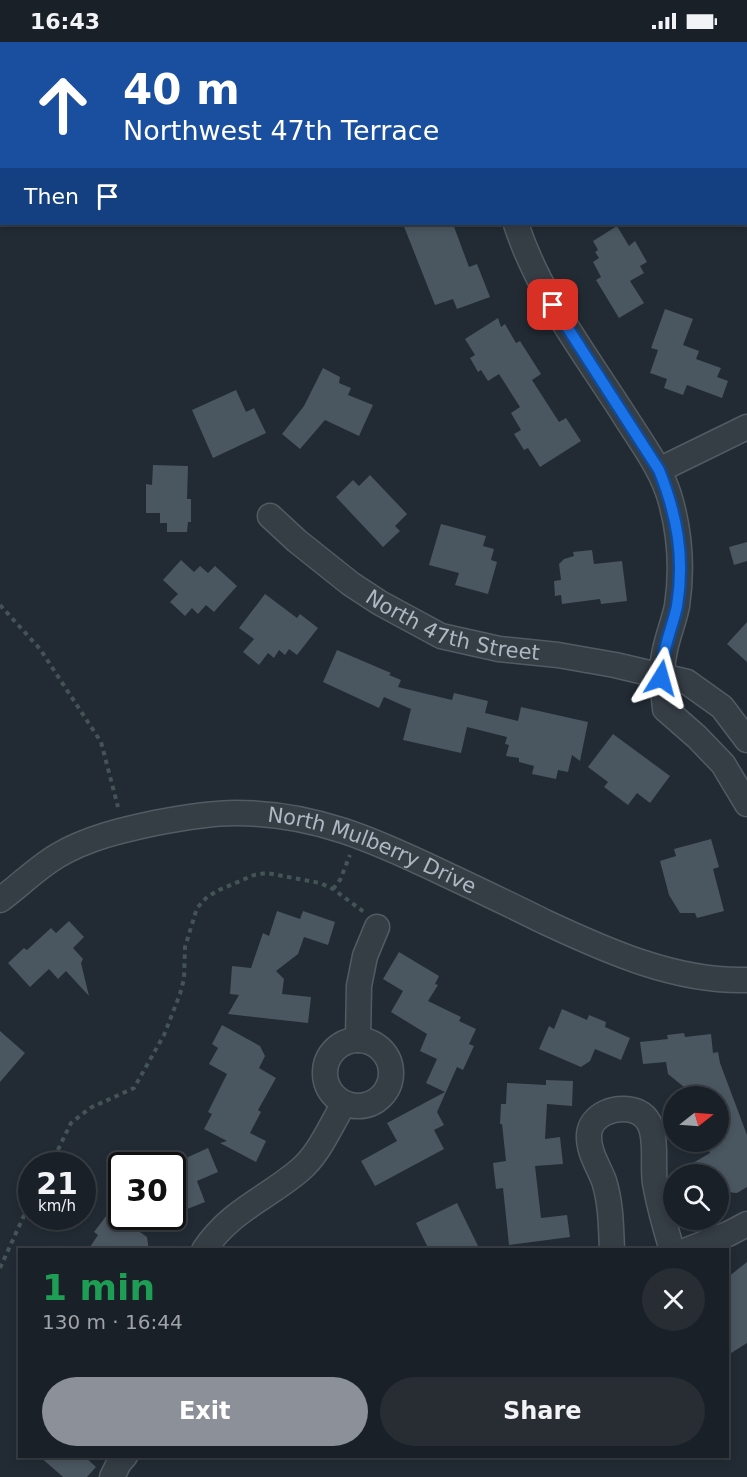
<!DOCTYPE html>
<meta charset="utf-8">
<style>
:root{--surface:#1a2027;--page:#272d33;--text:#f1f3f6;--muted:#9fa3a7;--line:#383e44;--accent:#8c9099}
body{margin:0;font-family:"DejaVu Sans",sans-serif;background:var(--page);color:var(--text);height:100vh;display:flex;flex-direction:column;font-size:22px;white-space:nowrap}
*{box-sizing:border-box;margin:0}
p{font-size:20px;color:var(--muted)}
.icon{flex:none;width:33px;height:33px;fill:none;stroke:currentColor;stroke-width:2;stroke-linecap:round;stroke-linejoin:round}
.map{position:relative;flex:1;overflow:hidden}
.side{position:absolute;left:18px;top:1206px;width:711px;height:210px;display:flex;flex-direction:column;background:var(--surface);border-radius:0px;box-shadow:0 3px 9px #0003,0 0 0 2px var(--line)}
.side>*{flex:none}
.guide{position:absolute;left:0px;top:0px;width:747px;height:183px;box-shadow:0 3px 9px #0003,0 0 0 2px var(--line);background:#1a4fa0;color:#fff;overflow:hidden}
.needle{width:39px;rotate:73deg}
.controls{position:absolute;left:663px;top:1044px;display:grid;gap:12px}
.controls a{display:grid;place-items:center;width:66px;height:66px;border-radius:50%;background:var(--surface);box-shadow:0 3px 9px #0003,0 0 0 2px var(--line);font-size:30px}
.speed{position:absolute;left:18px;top:1110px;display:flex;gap:12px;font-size:30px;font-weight:700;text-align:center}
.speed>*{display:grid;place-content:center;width:78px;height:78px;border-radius:50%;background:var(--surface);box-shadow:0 3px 9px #0003,0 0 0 2px var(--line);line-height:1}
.speed small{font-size:15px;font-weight:400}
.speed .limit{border:3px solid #111;border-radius:9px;background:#fff;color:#111}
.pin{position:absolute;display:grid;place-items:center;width:51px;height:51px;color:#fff;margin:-26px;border-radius:12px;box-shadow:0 3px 9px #0006}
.me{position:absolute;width:66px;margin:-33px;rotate:8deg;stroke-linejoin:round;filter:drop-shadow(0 0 4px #0008)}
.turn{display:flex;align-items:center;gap:21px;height:126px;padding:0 24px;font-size:27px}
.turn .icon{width:78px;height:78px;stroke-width:2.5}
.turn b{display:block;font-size:42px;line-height:51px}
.then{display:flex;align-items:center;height:57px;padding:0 24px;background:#0003;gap:12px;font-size:22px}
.round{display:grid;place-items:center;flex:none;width:63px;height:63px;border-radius:32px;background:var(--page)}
.summary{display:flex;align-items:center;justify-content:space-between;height:102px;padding:0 24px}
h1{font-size:36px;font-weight:700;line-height:45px;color:#1e9e55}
.primary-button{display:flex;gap:12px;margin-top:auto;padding:12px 24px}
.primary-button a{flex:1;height:69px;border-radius:36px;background:var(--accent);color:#fff;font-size:24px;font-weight:700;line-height:69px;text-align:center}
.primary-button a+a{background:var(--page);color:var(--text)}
.status{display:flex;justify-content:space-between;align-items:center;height:42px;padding:0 30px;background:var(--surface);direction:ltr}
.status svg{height:16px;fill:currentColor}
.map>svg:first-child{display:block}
.building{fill:#4a5660}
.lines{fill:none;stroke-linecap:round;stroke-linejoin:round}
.street-casing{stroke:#525b63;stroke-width:27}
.path{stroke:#435455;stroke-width:4;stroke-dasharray:4.5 4.5;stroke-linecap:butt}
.street{stroke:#353d45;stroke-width:24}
.route-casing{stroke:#114b97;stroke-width:15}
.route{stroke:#1a73e8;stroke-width:10}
.labels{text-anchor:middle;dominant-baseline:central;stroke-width:5;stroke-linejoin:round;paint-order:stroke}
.street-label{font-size:21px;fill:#afb8c2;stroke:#1a222a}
</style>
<div class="status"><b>16:43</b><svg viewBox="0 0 49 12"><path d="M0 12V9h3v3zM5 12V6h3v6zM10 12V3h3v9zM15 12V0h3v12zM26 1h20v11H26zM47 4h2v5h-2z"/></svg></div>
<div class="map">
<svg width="747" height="1435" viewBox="0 0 747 1435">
<rect width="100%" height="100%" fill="#222b34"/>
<path class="building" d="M403,182H453L469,225L477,222L490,255L457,267L453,257L435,263Z
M617,184L629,204L635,199L647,220L640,224L644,231L630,239L644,261L619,276L596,238L601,235L593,220L599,216L595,210L598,208L593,199Z
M665,267L693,277L683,303L699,309L696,317L721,326L717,335L728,339L722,356L687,343L683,353L664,346L667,337L650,331L658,308L651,306Z
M498,276L501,285L505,282L516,301L520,299L541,332L532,338L559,380L566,376L581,399L540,425L528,406L524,408L514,392L521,388L511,371L520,365L499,332L488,339L481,328L478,330L470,316L475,313L465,297Z
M323,326L340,335L339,341L351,346L348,353L373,363L359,394L325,378L300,407L282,392L304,364Z
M236,348L246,370L254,366L266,391L213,416L192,368Z
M153,423L188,424L187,457H191V480H188L187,490H167V481H160V471H146V442L152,443Z
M370,433L407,472L395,484L400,489L383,505L336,455L353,438L359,444Z
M441,482L486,494L483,504L494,507L491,518L497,520L488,552L455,543L459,531L429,523Z
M747,500V519L734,523L729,505Z
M592,508L594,522L622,519L627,559L601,562L600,557L562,562L561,553L555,554L554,539L561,538L559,522L564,517L574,514L573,510Z
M181,518L194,530L200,524L208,531L215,524L237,544L214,570L206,563L198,572L192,566L185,574L170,560L178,552L163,538Z
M265,552L297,576L300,572L318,586L297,613L289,607L285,613L279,608L274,616L268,611L259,623L243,610L254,597L239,586Z
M747,580V620L727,602Z
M337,608L391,631L389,633L401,638L398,645L452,658L454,651L488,659L485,671L518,679L521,665L588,680L580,719L572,713L568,730L558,728L556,737L532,732L534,724L519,720V716L506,714L509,703L505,702L507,695L467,685L461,711L403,698L411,667L384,655L379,666L323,640Z
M613,692L670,734L650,761L637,751L628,763L604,745L608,740L588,725Z
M711,797L719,825L713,827L724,869L697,876L695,871H680L669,853L660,819L676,814L674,807Z
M277,869L300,877L303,869L335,880L328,903L304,895L298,912L276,929L284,937L282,952L311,955L308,981L228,972L239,953L230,952L232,924L251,926L263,891L269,894Z
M69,879L84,895L73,906L83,917L81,921L89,954L66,929L58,937L49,927L30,945L8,921L24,906L27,908L51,886L56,891Z
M399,910L439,934L435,942L438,943L428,959L461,975L459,979L476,987L469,1002L474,1004L463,1028L457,1025L437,1070L444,1083L434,1088L444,1107L375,1144L361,1119L397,1099L387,1081L445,1050L426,1041L437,1017L420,1009L427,992L391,970L403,949L383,937Z
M562,967L587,978L589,973L606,980L605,985L630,996L621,1018L595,1007L590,1019L581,1025L539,1007L549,984L554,987Z
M222,983L260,1004L265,1014L259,1026L276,1036L258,1068L261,1070L250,1091L266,1099L256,1120L220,1101L227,1099L204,1087L212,1072L208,1070L227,1032L209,1022L218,1006L212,1002Z
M0,989L25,1011L0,1040Z
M684,991L685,995L711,992L713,1011L718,1010L720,1021L747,1093V1145L737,1151L727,1150L718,1132H674L710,1111L708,1107L718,1101V1054H695L668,1032L666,1020L643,1022L640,1000L668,997L667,993Z
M546,1038L573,1039L572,1064L547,1062L545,1097L560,1095L563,1122L535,1124L541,1176L567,1173L570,1195L509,1203L503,1146L496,1147L493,1121L506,1119L502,1082H500L501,1062H506L507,1041L546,1043Z
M208,1106L218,1130L197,1139L205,1160L172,1173V1127L187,1120L186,1116Z
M457,1161L480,1208H429L416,1181Z
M110,1169L147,1195L149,1208H88L98,1193L94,1190Z
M747,1220V1301L728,1313V1235Z
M39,1414H84L96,1425L87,1435H63Z"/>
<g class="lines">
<g class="street-casing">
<g id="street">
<path d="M503,2L504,0"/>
<path d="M516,182C539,253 586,313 626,376C643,403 663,429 671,460C680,493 682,530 677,564C674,579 668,593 665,608C660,628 663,647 665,667L697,695L723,722L747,762"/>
<path d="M659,428L747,385"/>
<path id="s1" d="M270,474L297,499L351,542L380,561L441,594L499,607L558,613L615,623L687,640L722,665L747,698"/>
<path id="s2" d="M0,858C19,844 37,826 57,814C87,796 122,788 155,781C181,776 209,771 236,771C314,771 374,798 443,831C477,847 511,863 545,880C607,909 676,940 747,938"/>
<circle cx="358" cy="1031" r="33"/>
<path d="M358,998L359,944L365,914L377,885"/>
<path d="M204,1208C231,1168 266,1157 300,1128C320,1111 330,1084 344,1062"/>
<path d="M612,1208C611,1185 611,1161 604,1139C598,1123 588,1110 589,1092C590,1082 597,1075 605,1071C614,1067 622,1066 632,1068C663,1075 651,1119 655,1141C659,1164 665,1185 672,1208"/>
<path d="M687,1208L728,1192L747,1182"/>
<path d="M112,1435L119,1421L125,1414"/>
</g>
</g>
<path class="path" d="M0,563L40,607L101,700L118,765
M333,847L340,838L350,813
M50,1124L71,1081L90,1066L134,1046L164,993L180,952L184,937L185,905L197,866L207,855L219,848L254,833L267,831L320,841L333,847L364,870
M0,1226L32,1156"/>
<use href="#street" class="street"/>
</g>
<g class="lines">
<g class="route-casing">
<path id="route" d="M553,263L659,428C677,473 685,515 677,564C674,579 668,593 665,608C663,617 662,627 661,636"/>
</g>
<use href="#route" class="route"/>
</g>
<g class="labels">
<g class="street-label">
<text stroke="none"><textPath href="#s1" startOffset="218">North 47th Street</textPath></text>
<text stroke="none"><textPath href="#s2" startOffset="400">North Mulberry Drive</textPath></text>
</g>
</g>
</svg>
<div class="controls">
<a><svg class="needle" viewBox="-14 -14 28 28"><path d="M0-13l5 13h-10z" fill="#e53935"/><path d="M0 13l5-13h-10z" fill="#9fa3a7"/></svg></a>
<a><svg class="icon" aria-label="search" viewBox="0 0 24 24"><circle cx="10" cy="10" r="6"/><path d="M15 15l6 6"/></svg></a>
</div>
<div class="speed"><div>21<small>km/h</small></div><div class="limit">30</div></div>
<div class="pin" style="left:553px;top:263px;background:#d93025"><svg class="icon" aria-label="arrive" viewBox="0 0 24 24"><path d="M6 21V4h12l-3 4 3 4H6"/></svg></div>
<svg class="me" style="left:661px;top:636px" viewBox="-20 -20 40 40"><path d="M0-17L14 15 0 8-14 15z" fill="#1a73e8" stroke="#fff" stroke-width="4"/></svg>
<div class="guide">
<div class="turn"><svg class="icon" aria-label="ahead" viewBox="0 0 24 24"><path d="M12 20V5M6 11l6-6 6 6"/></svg><div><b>40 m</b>Northwest 47th Terrace</div></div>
<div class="then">Then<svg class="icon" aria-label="arrive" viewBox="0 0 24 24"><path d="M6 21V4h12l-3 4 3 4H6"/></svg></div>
</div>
<section class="side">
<div class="summary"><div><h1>1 min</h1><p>130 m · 16:44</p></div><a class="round"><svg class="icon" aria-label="close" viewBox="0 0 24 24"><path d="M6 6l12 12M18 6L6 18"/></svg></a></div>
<div class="primary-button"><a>Exit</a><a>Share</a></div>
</section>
</div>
